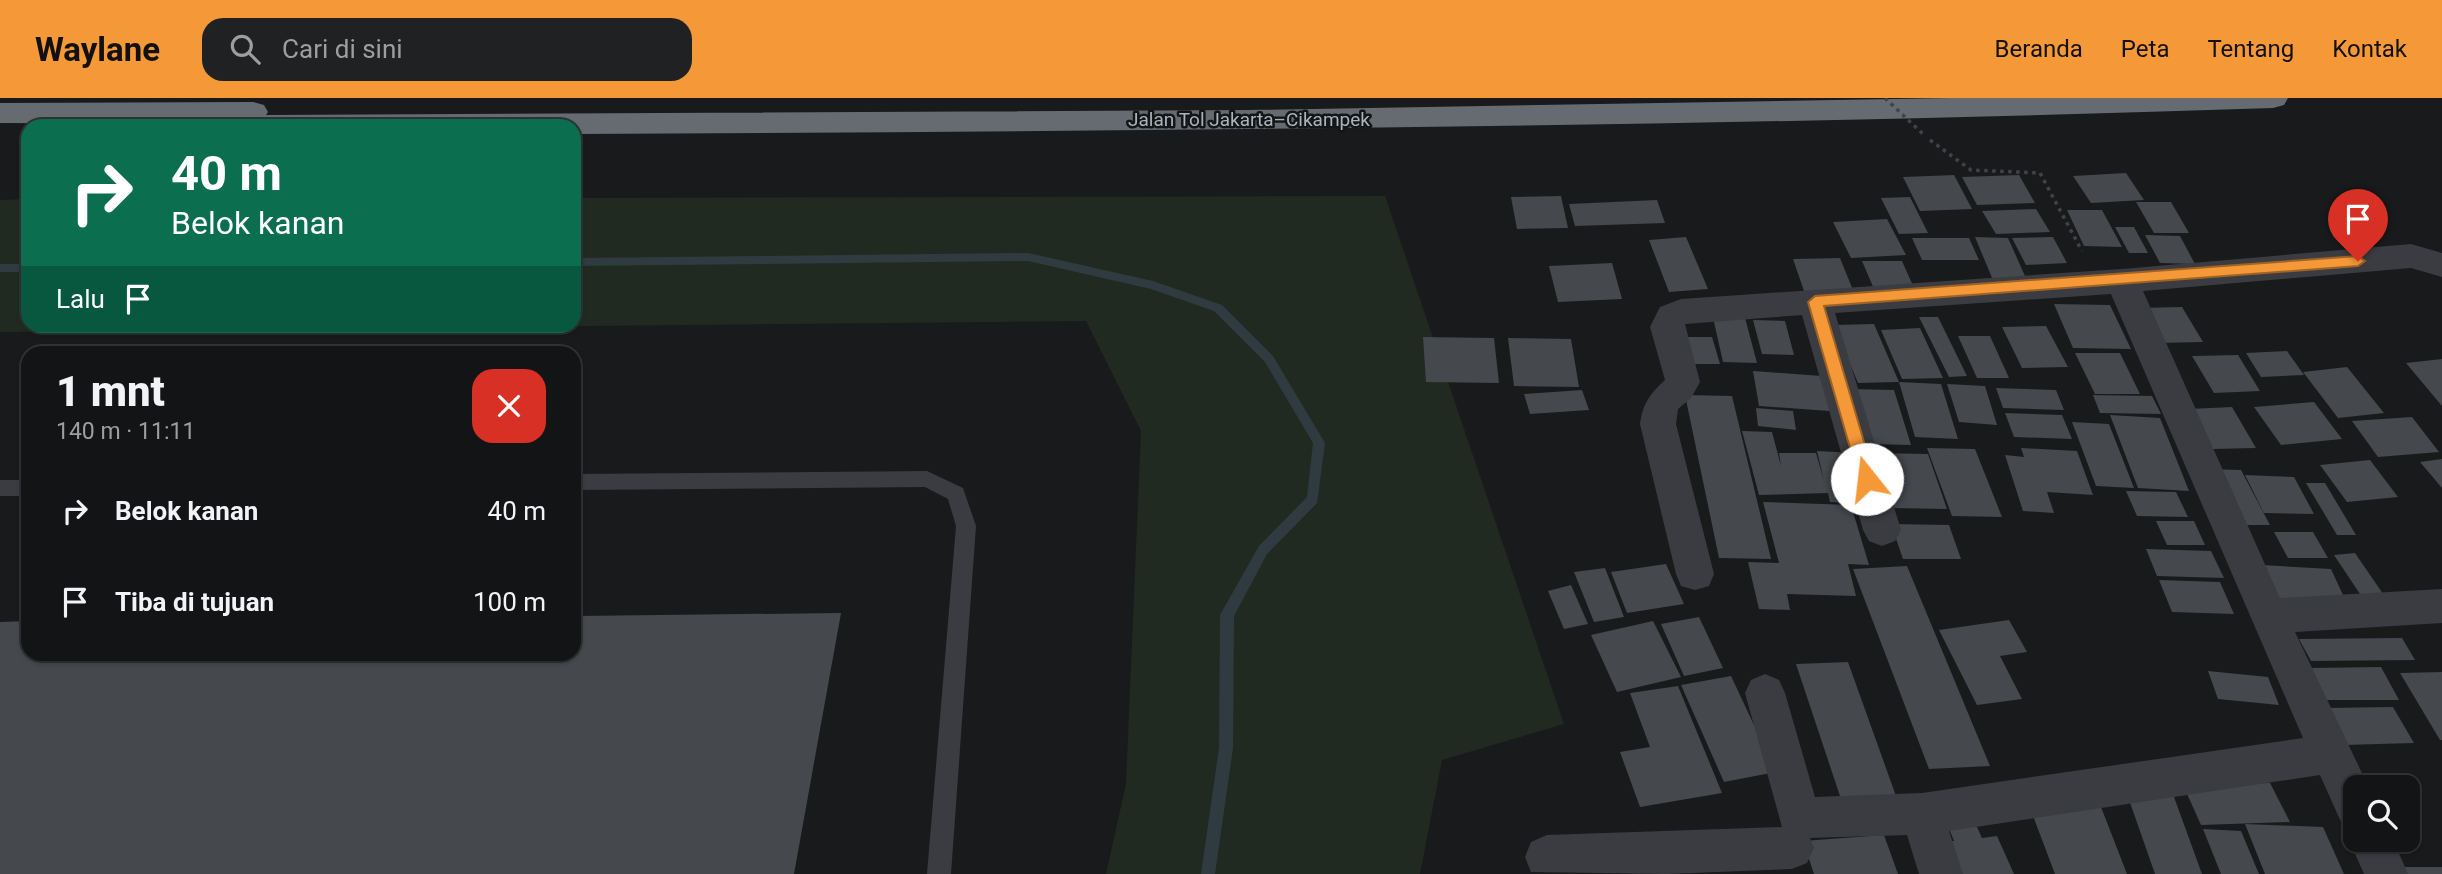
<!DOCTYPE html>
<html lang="id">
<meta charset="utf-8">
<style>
:root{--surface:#131415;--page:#202122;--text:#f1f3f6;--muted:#9d9ea0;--line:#323334;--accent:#f59838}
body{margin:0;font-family:Roboto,sans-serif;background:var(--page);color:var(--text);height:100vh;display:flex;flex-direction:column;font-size:26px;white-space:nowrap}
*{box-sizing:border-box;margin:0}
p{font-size:23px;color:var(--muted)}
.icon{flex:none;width:38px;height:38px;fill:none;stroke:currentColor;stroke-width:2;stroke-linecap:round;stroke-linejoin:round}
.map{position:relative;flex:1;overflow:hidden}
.drawer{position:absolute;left:21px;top:248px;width:560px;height:315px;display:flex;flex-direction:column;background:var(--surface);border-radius:21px;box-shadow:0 2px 5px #0004,0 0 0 2px var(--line)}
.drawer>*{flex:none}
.top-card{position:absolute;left:21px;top:21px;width:560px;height:214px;border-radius:21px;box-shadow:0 2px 5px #0004,0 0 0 2px var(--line);background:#0b6e4f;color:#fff;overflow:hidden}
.buttons{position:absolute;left:2343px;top:677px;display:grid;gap:14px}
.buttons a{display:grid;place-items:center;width:77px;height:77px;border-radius:14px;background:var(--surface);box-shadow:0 2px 5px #0004,0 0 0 2px var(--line);font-size:35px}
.pin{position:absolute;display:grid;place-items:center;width:60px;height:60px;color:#fff;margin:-72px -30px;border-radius:50% 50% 50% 0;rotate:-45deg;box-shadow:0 0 7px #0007}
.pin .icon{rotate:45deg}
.me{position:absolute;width:77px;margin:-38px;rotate:344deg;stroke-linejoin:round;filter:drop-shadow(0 0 5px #0008)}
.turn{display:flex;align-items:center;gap:24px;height:147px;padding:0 35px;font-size:32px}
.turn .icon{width:91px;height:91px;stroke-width:2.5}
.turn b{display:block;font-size:49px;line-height:60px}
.then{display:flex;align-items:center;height:66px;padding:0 35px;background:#0003;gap:14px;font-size:26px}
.round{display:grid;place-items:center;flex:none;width:74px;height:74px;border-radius:21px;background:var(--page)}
.summary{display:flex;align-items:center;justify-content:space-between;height:119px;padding:0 35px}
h1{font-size:42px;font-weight:800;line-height:52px}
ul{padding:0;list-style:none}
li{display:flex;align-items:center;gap:21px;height:91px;padding:0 35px}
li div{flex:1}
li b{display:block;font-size:26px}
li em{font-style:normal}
header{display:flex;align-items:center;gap:42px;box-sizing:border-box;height:98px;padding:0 35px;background:var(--accent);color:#111}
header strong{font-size:33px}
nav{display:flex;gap:38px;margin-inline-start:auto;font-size:24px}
.search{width:490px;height:63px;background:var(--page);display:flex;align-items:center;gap:18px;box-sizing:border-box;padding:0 24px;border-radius:21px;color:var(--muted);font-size:26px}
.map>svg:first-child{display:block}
.green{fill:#212a21}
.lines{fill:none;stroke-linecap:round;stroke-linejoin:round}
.stream{fill:#2f3b40;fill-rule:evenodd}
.building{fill:#45484c}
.path{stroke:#404348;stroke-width:3.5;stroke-dasharray:3.5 4.5;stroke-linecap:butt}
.service{fill:#3a3c41;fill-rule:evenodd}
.minor{fill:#3a3c41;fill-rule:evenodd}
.motorway{fill:#666b72;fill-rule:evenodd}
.path-bridge{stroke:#404348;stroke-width:3.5;stroke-dasharray:3.5 4.5;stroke-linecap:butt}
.route{fill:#f59838;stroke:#9f6324;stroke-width:2}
.labels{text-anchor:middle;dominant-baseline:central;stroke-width:5;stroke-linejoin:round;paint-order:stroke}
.street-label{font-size:19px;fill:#abb3bb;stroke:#141517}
</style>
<header>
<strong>Waylane</strong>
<div class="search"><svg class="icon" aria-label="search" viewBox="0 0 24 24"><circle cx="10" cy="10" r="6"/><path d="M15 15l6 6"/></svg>Cari di sini</div>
<nav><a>Beranda</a><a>Peta</a><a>Tentang</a><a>Kontak</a></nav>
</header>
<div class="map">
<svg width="2442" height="776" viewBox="0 0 2442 776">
<rect width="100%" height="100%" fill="#191a1c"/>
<path class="green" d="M1385,98L1564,626L1442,662L1420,776H1106L1126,686L1141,333L1086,223L0,234V102L28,101V228H574V100Z"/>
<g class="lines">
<path class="stream" d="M1028,155L1153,183L1222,207L1273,258L1325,345L1317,405L1267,456L1234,518L1233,650L1215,776H1201L1219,650L1220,517L1259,448L1307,399L1313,345L1265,264L1214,213L1151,191L1028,163L574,168V160Z
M0,166H28V174H0Z"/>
</g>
<path class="building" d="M2126,75L2144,102L2091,105L2073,78Z
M1954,77L1972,111L1920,113L1903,79Z
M2019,77L2035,105L1977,107L1962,79Z
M1561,98L1568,130L1517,131L1511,99Z
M1910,99L1928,135L1899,136L1881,100Z
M1657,102L1665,125L1575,128L1569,106Z
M2136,104H2171L2189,135H2154Z
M2036,111L2050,134L1996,136L1982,113Z
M2067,112H2102L2122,149L2084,148Z
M1887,121L1906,157L1851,160L1833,124Z
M2115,129H2134L2148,155H2129Z
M2145,137L2180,138L2195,166L2160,165Z
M1686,139L1708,191L1669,194L1649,142Z
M1975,139L2008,140L2029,187H1995Z
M2053,139L2067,165L2026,167L2012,140Z
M1912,140H1969L1979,162H1922Z
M1840,160L1853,192L1804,193L1793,161Z
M1862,163H1902L1914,190L1874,191Z
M1612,165L1622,201L1558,204L1549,168Z
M2054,206L2110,207L2131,251L2073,250Z
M2182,209L2203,244L2157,245L2137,210Z
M1712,215L1744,216L1757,265L1723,264Z
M1919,219H1938L1967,278L1949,279Z
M1753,222L1785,223L1794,257L1762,256Z
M1874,226L1899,284L1858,285L1834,227Z
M2046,228L2068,269L2022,270L2002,229Z
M1920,230L1943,280L1902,281L1881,232Z
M1958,238H1990L2009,280H1977Z
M1423,239L1494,240L1499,285L1426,284Z
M1684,239H1712L1720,266H1692Z
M1508,240L1571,241L1579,289L1514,288Z
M2287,253L2304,277L2261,279L2246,255Z
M2075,255H2120L2140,296H2095Z
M2238,257L2260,293L2214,295L2192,258Z
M2442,261V308L2406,265Z
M2347,269L2384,315L2338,320L2303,274Z
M1753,273L1835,279L1843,314L1759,308Z
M1899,284L1941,286L1958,341L1915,339Z
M1947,286L1985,288L1997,327L1959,324Z
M1996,290L2056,292L2064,312L2003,310Z
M1851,291L1894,292L1911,347L1868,346Z
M1582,292L1589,312L1530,316L1524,296Z
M1685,297L1732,298L1771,461L1719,460Z
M2093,297L2152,298L2161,316L2100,315Z
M2314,304L2342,341L2281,347L2254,309Z
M2232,309L2256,350L2212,351L2189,311Z
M1756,310L1793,313L1796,332L1758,328Z
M2005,315L2062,317L2072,341L2014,339Z
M2110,317L2160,320L2189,393L2138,390Z
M2412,319L2439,354L2378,359L2352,323Z
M2072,324L2109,326L2134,390L2096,388Z
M1742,333L1772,334L1781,368L1779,355H1816L1824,383L1817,353L1855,355L1868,406L1830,404L1828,395L1759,397Z
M1927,350L1975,351L2002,419L1952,418Z
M2021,350L2077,353L2093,397L2047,394L2054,415L2023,413L2005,357L2024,359Z
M1874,355L1928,356L1947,411L1892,410Z
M2442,361V390L2420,364Z
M2370,362L2398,399L2347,404L2320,367Z
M2205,371L2241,372L2270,427H2233Z
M2245,377L2294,379L2314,416L2264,415Z
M2306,385H2325L2356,437H2337Z
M2126,393L2176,394L2188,419L2137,418Z
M1763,404L1851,407L1869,467L1848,466L1856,498L1787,496L1790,512L1759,511L1748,464L1779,465Z
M2156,423H2194L2205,447H2167Z
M1891,426L1949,427L1961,461H1903Z
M2274,434H2313L2328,460H2288Z
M2146,451L2211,453L2224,480L2157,478Z
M2355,455L2390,506L2368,508L2334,457Z
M1666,466L1684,506L1627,515L1611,474Z
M2261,467L2331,471L2349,510L2278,506Z
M1907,468L1990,668L1929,671L1853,471Z
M1605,470L1624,519L1594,524L1574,474Z
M2159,482L2220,484L2234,516L2172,514Z
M1571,487L1588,526L1564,531L1548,493Z
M841,515L794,776H0V524L28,523V556H574V518Z
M1699,519L1723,570L1684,578L1661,526Z
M2009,522L2027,554L2000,558L2022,601L1977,607L1939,532Z
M1653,523L1681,579L1617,594L1591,537Z
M2402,540L2415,562L2311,563L2299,541Z
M1848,564L1896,698L1841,701L1796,566Z
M2381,569L2399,602H2326L2308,570Z
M2208,573L2268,579L2279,607L2218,601Z
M2442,574V642H2440L2400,575Z
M1731,578L1776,674L1724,684L1681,587Z
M1678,588L1722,695L1640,709L1620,654L1650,649L1630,595Z
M2393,609L2414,645L2344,647L2325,610Z
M2270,685L2290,724L2201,727L2183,687Z
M2127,696L2174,699L2202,776H2155Z
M2101,709L2127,776H2055L2030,710Z
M1973,720L1982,740L1997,738L2014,776H1951L1939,744L1954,743L1946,723Z
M2245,726L2323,729L2344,776H2265Z
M2203,731L2241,733L2259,776H2221Z
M1884,737L1898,776H1814L1803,743Z
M2388,769H2442V776H2392Z"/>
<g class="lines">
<path class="path" d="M1930,42L1971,72L2040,75L2082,153"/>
<path class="service" d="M927,373L963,390L976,428L951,776H927L956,428L948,401L925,389L574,392V376Z
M0,382H28V398H0Z"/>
<path class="minor" d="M2411,146L2442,155V179L2411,170L2143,193L2280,500L2442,491V525L2295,534L2369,690H2356V742H2393L2408,776H2364L2349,742L2355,729L2341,724L2320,677L1949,733L1963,776H1919L1907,737L1810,740L1814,750L1807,765L1792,771L1668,776L1531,774L1525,759L1531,744L1547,737L1782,729L1745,595L1751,582L1765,576L1779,582L1785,595L1815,699L1922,695L2303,640L2111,196L1835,215L1901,432L1895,443L1882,448L1869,443L1863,432L1802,217L1685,226L1700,284L1691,300L1678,311L1676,326L1714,476L1709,488L1695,492L1681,488L1676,476L1640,326C1643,305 1650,296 1665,282L1650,229L1660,209L1681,201L2122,171Z"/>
<path class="motorway" d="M1950,0H2288L2284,7L2273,10C1707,29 1141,33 574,36V28L0,25V5L253,4L264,7L268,14L266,17L1249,12Z"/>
<path class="path-bridge" d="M1885,0L1925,38"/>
</g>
<path class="route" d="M2358,158L2365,163L2358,168L1824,208L1875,381L1867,387L1859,381L1808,204L1815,198Z"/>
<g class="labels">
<g class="street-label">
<text x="1249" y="21">Jalan Tol Jakarta–Cikampek</text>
</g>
</g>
</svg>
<div class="buttons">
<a><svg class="icon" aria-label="search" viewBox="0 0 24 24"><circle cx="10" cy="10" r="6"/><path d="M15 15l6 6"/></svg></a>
</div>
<div class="pin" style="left:2358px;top:163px;background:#d93025"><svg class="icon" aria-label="arrive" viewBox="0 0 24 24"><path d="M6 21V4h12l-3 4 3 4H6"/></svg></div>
<svg class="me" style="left:1867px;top:381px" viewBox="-20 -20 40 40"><circle r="19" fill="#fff"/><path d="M0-13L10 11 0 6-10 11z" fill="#f59838"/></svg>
<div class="top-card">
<div class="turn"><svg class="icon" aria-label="right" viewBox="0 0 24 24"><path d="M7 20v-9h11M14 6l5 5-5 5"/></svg><div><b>40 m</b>Belok kanan</div></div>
<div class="then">Lalu<svg class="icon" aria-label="arrive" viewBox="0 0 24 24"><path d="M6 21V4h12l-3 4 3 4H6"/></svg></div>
</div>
<section class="drawer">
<div class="summary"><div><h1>1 mnt</h1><p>140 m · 11:11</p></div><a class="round" style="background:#d93025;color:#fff"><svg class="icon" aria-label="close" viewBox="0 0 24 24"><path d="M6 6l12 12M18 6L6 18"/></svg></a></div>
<ul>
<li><svg class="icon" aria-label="right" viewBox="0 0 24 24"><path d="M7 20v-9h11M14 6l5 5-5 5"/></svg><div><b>Belok kanan</b></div><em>40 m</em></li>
<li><svg class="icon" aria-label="arrive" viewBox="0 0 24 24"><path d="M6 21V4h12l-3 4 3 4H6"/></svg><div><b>Tiba di tujuan</b></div><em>100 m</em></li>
</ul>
</section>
</div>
